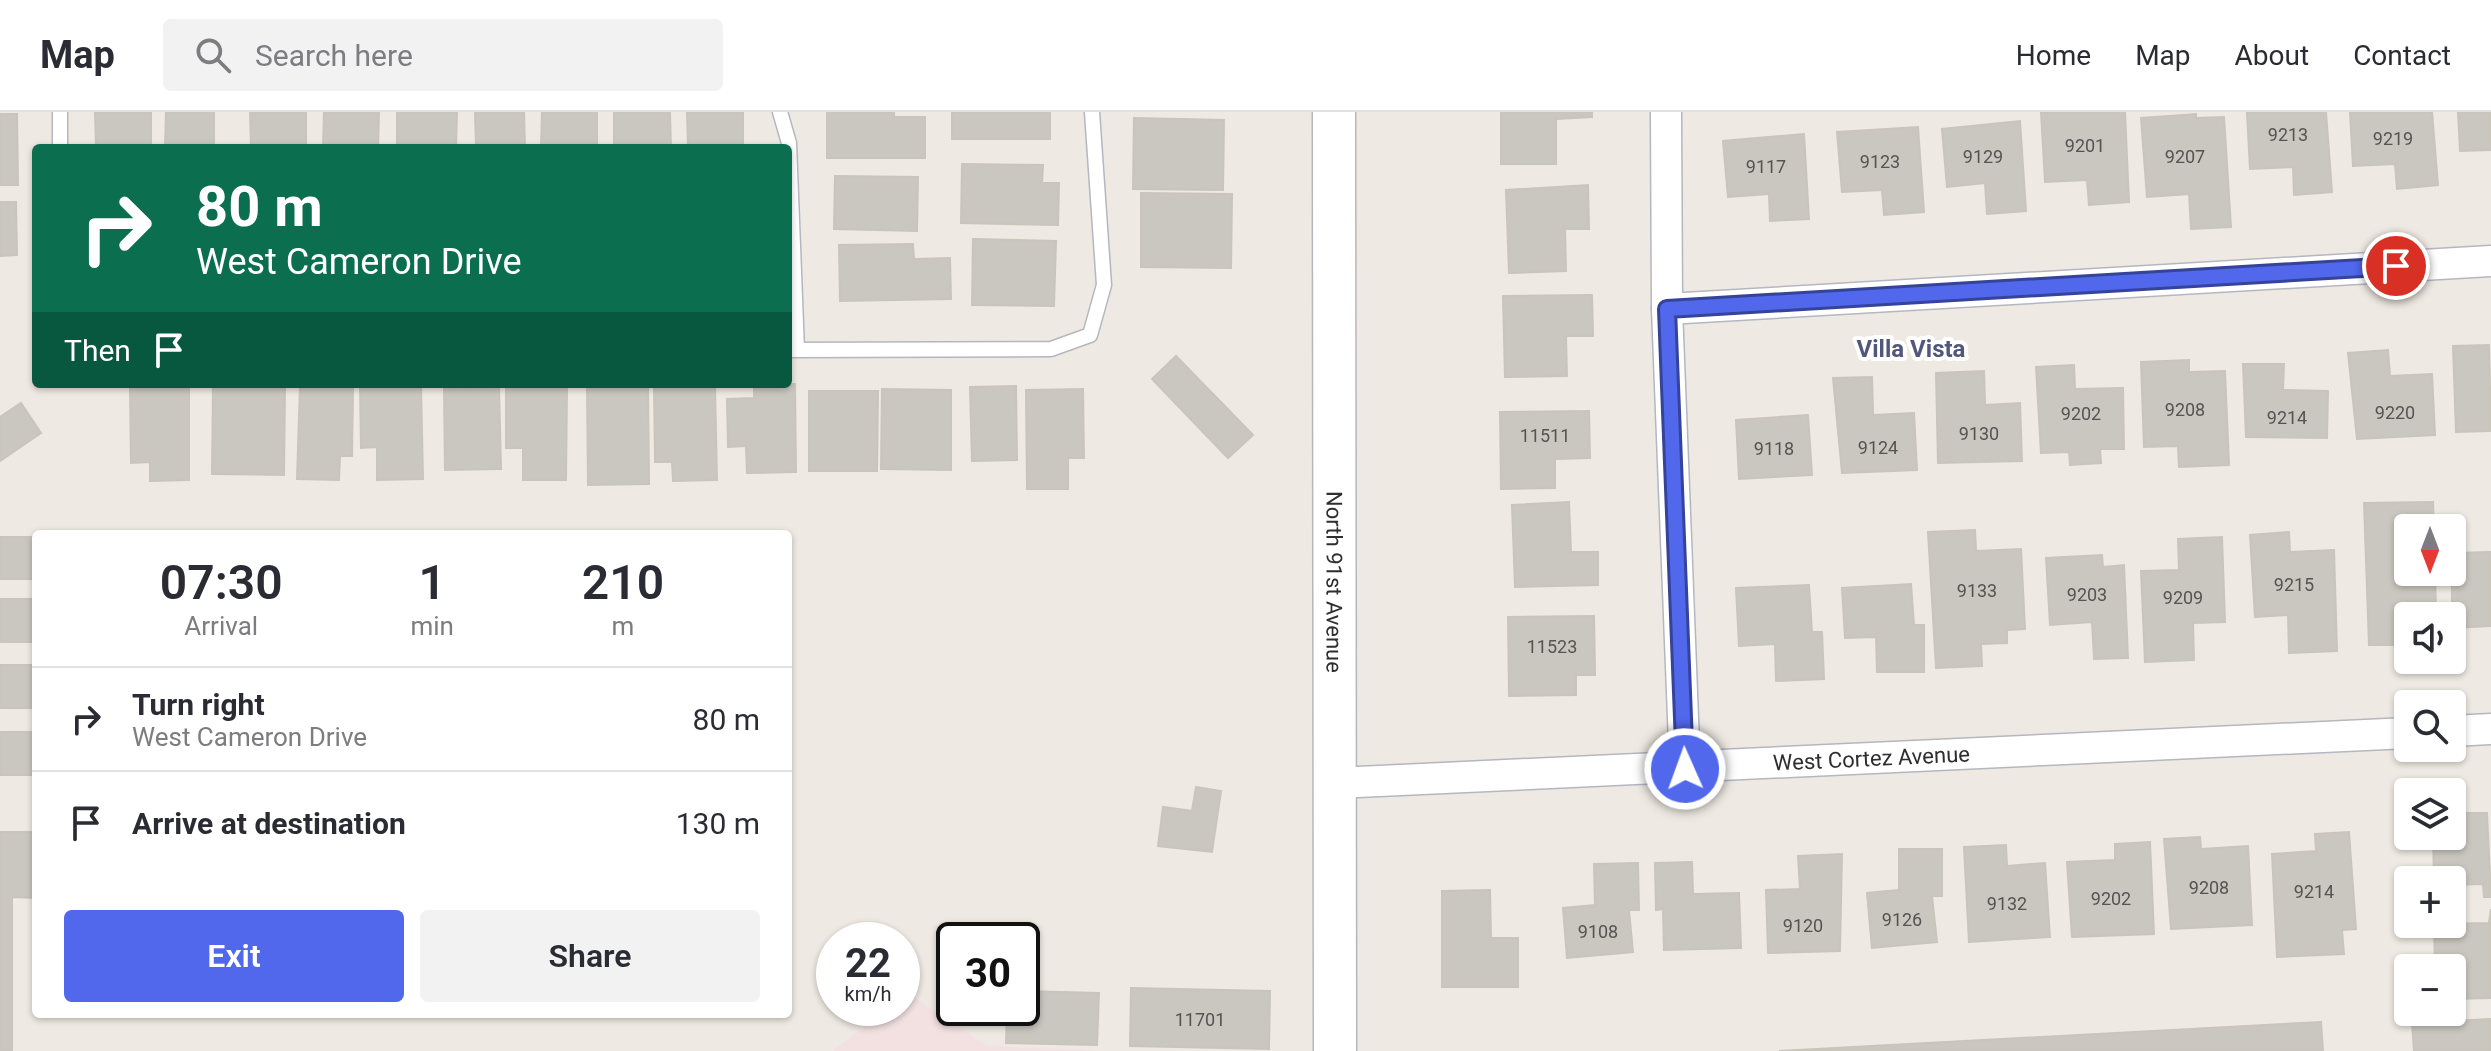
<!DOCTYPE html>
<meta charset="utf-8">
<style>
:root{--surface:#fff;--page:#f2f2f3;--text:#2b2b33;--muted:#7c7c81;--line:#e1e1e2;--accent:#5167ec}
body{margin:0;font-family:Roboto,sans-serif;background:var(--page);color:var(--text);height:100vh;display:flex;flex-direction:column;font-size:30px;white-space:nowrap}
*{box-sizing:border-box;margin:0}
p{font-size:26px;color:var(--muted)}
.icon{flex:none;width:44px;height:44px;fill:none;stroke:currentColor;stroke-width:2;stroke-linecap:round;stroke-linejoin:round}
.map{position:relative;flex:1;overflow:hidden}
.side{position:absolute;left:32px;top:418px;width:760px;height:488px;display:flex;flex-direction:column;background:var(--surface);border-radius:8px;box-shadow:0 2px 6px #0004}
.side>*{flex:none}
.top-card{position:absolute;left:32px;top:32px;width:760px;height:244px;border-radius:8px;box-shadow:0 2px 6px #0004;background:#0b6e4f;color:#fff;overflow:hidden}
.needle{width:52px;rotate:180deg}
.tools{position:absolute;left:2394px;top:402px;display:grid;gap:16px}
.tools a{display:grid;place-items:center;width:72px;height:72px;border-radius:8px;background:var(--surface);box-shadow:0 2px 6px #0004;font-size:40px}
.speed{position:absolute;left:816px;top:810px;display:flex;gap:16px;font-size:40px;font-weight:700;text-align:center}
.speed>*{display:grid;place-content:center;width:104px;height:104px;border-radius:50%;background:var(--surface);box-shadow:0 2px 6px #0004;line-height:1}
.speed small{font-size:20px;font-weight:400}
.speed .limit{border:4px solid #111;border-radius:12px;background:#fff;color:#111}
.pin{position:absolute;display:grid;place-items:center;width:68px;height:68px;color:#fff;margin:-34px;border:4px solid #fff;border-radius:50%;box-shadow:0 2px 8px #0007}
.me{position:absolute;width:88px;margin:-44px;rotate:358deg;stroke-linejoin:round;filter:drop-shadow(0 0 6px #0008)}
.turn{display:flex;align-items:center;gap:28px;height:168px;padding:0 32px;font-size:36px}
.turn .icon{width:104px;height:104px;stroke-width:2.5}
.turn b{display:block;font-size:56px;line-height:68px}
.then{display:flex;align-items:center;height:76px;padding:0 32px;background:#0003;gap:16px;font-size:30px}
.eta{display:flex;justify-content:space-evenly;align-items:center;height:136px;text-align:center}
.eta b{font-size:48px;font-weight:600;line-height:56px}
.button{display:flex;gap:16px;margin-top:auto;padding:16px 32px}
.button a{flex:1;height:92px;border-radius:8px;background:var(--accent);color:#fff;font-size:32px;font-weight:600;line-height:92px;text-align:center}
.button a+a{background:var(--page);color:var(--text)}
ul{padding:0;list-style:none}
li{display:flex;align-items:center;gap:24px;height:104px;padding:0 32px;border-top:2px solid var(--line)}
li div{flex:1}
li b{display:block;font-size:30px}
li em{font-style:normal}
header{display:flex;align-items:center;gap:48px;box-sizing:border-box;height:112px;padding:0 40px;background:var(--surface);border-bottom:2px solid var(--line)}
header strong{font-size:38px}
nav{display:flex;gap:44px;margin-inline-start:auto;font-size:28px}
.search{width:560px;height:72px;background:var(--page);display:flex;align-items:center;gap:20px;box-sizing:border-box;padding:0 28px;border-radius:8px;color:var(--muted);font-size:30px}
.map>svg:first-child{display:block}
.medical{fill:#f3e1e1}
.building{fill:#cac7c0;stroke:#cac5bb;stroke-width:2}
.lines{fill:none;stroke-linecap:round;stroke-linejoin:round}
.lane-casing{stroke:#b5b7c0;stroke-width:17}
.street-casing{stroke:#b5b7c0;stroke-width:33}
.secondary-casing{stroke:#b5b7c0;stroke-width:45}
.lane{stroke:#fff;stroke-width:14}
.street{stroke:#fff;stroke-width:30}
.secondary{stroke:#fff;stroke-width:42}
.route-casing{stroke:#354399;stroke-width:20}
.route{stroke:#5167ec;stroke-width:14}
.labels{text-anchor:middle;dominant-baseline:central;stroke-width:8;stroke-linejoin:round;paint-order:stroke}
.number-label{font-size:18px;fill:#555452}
.street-label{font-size:22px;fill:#2e2e2e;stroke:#fff}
.neighbourhood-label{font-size:24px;font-weight:bold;fill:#51577c;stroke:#fff}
</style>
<header>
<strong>Map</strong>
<div class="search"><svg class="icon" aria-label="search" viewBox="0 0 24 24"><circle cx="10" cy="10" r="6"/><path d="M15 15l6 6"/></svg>Search here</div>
<nav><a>Home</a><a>Map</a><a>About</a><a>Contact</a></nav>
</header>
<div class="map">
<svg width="2491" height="939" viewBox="0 0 2491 939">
<rect width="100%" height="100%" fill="#eee9e2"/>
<path class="medical" d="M909,882L987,934L1106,939H832L890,896H902V887Z"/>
<path class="building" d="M95,0H151V36H96Z
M166,0H214V36H165Z
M250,0H306V36H251Z
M324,0H379L378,36H323Z
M397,0H457L456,36H397Z
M475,0H524L525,36H476Z
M542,0H597V36H541Z
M614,0H670L671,36H614Z
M687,0H743V36H688Z
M827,0H894V5H925V46H827Z
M952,0H1050V27H952Z
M1501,0H1592V5L1556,7V52H1501Z
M2041,0H2125L2129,90L2089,93L2087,68L2045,70Z
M2247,0H2326L2332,80L2294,83L2293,55L2250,57Z
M2350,0H2432L2438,73L2397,77L2395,52L2353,54Z
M2458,0H2491V38L2460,39Z
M0,2H17L18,73H0Z
M2196,2V6L2224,5L2231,115L2191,117L2189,82L2147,85L2141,6Z
M1134,6L1224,8L1223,78L1133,77Z
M2020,9L2026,99L1987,102L1985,71L1947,75L1942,17Z
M1918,15L1924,100L1884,103L1882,78L1842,80L1837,20Z
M1804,22L1809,107L1770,109L1769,82L1728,85L1723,29Z
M962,52L1043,53L1042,71H1059L1058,113L961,111Z
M835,64L918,65L917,119L834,117Z
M1588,73L1589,117H1565L1566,159L1509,161L1506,78Z
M1141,81L1232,82L1231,156L1141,155Z
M0,90H16L17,143L0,144Z
M973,127L1056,129L1054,194L972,193Z
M913,132L914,147L950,146L951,187L840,189L839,133Z
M1592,183L1593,224H1566L1567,264L1505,265L1503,184Z
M2489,233L2491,319L2456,320L2453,234Z
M2388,238L2390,264L2432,262L2435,323L2357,327L2348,241Z
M1176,244L1253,323L1228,346L1152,267Z
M2189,248V260L2225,259L2229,353L2179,355L2178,334L2144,335L2141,250Z
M2243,252H2284L2283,278L2328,279L2327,326L2246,325Z
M2074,253L2075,277L2123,276L2124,337H2100L2101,351L2070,353L2069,340L2041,341L2036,255Z
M1984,259L1985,293L2020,291L2022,349L1938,351L1936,261Z
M1872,265L1873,303L1914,301L1917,358L1842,361L1833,266Z
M587,272H648L649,372L588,373Z
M795,272L796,360L747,361L746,334L728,335L727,287L754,286V273Z
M421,273L423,367L377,368V335L361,336L360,274Z
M213,274H285L284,363L212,362Z
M300,274L353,275L352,344H340L339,368L297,367Z
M715,274L717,368L673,369L672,350H655L654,275Z
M1016,274L1017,348L972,349L970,275Z
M499,275L501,357L445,358L444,276Z
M130,276H189V368L150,369V350L131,351Z
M506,276H567L566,368H523V336H506Z
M882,277L951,278V358L881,357Z
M1083,277L1084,346H1068V377H1027L1026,278Z
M809,279H878L877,359H809Z
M21,291L41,321L0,349V305Z
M1589,299L1590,346L1555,347V376L1501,377L1500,300Z
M1808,303L1812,363L1739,367L1736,308Z
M1569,390L1571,440H1598V473L1515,475L1512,393Z
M2433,390L2434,416H2408V460H2435L2436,497L2399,498L2400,533H2369L2364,391Z
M1975,418L1976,439L2021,437L2025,517L2007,518V531L1981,532L1982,554L1936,556L1928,420Z
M2289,420L2290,440L2334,438L2337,539L2289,541L2288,503L2255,505L2250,423Z
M0,425H36V467H0Z
M2222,425L2225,510L2193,511L2194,548L2145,550L2141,459L2179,458L2178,427Z
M2491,440V514L2452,516V441Z
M2102,443L2103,455L2124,453L2128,546L2094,547L2092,510L2050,513L2046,446Z
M1911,472L1914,513H1924V560H1877L1876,525L1845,526L1842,476Z
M1809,473L1812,520H1822L1824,567L1776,569L1775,532L1739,534L1736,476Z
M0,487H36V530H0Z
M1594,504L1595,563H1576V583L1509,584L1508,505Z
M0,553H36V596H0Z
M0,620H36V663H0Z
M1196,675L1221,679L1212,740L1158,734L1163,695L1192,699Z
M2452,701H2487L2491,785H2484L2483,772L2452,773V768H2434L2433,724H2452Z
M0,720H36V786L12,785V939H0Z
M2349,720L2356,817L2342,818L2344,842L2277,845L2272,742L2316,739L2315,722Z
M2200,725L2201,737L2248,734L2252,813L2171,817L2164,727Z
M2150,730L2154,822L2072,825L2067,750L2115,748V732Z
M2006,733L2007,754L2045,751L2050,825L1969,830L1964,735Z
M1899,737H1942V784H1932L1937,830L1872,836L1867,781L1899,778Z
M1842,742L1840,839L1768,841L1766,778L1800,777L1798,744Z
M1692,750L1693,782L1739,781L1741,836L1664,838L1663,797L1656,798L1655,751Z
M1638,751L1639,798H1629L1633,840L1567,846L1563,796L1595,793L1594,752Z
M1490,778L1491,826H1518V875H1442V779Z
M2491,797L2490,886L2452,887V856H2435L2434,812L2489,811Z
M1131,876L1270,879L1269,937L1130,934Z
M1022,879L1099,881L1097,933L1006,931L1007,896H1022Z
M2491,907V939H2414L2412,911Z
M2321,910L2323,939H1779Z"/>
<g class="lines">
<g class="lane-casing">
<path id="lane" d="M60,0V36
M780,0L789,31L797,238
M788,238L1051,237L1090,223L1104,173L1092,0"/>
</g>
<g class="street-casing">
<g id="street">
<path d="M1666,0L1667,197L1685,657"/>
<path d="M1667,197L2491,149"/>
<path d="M2452,619L2491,617"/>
<path id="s1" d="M1336,671L2408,621"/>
</g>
</g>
<g class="secondary-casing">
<g id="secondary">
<path id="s2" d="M1334,0L1335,939"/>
</g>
</g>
<use href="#lane" class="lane"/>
<use href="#street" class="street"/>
<use href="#secondary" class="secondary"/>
</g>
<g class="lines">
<g class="route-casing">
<path id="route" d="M1685,657L1667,197L2396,154"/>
</g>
<use href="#route" class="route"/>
</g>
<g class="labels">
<g class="number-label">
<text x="2288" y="22">9213</text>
<text x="2393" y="26">9219</text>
<text x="2085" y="33">9201</text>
<text x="1983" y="44">9129</text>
<text x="2185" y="44">9207</text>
<text x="1880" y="49">9123</text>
<text x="1766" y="54">9117</text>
<text x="2185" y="297">9208</text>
<text x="2395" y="300">9220</text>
<text x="2081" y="301">9202</text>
<text x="2287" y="305">9214</text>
<text x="1979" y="321">9130</text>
<text x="1545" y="323">11511</text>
<text x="1878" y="335">9124</text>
<text x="1774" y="336">9118</text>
<text x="2294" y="472">9215</text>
<text x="1977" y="478">9133</text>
<text x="2087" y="482">9203</text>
<text x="2183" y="485">9209</text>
<text x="1552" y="534">11523</text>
<text x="2209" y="775">9208</text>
<text x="2314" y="779">9214</text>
<text x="2111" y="786">9202</text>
<text x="2007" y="791">9132</text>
<text x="1902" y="807">9126</text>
<text x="1803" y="813">9120</text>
<text x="1598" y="819">9108</text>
<text x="1200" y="907">11701</text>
</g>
<g class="street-label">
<text stroke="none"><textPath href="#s2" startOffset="470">North 91st Avenue</textPath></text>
<text stroke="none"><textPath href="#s1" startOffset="536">West Cortez Avenue</textPath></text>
</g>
<g class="neighbourhood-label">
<text x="1911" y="237">Villa Vista</text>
</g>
</g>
</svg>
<div class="tools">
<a><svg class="needle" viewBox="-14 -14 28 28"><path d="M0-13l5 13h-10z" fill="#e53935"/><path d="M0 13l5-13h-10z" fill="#7c7c81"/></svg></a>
<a><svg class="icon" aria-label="sound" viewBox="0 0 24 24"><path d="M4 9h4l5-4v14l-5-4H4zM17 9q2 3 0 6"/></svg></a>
<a><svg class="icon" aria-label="search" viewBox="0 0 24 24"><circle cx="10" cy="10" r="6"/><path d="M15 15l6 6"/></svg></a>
<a><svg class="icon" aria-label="layers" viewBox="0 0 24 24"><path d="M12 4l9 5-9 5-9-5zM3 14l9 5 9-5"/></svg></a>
<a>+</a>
<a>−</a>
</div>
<div class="speed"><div>22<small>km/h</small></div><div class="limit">30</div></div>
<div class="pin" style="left:2396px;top:154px;background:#d93025"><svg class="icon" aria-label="arrive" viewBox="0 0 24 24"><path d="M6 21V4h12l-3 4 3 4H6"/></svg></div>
<svg class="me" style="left:1685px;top:657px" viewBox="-20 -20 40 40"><circle r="17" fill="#5167ec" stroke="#fff" stroke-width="3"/><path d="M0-11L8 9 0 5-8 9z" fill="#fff"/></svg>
<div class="top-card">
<div class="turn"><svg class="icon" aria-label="right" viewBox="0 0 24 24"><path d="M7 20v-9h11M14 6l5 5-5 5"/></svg><div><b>80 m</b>West Cameron Drive</div></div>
<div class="then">Then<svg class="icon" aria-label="arrive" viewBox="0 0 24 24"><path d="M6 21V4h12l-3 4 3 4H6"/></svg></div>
</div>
<section class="side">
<div class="eta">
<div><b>07:30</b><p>Arrival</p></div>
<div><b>1</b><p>min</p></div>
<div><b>210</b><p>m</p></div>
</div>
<ul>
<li><svg class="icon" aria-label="right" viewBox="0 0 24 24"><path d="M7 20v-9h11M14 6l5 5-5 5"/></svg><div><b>Turn right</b><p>West Cameron Drive</p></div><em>80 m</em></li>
<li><svg class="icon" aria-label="arrive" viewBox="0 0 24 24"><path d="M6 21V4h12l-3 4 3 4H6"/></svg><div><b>Arrive at destination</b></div><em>130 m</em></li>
</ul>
<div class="button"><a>Exit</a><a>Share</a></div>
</section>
</div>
